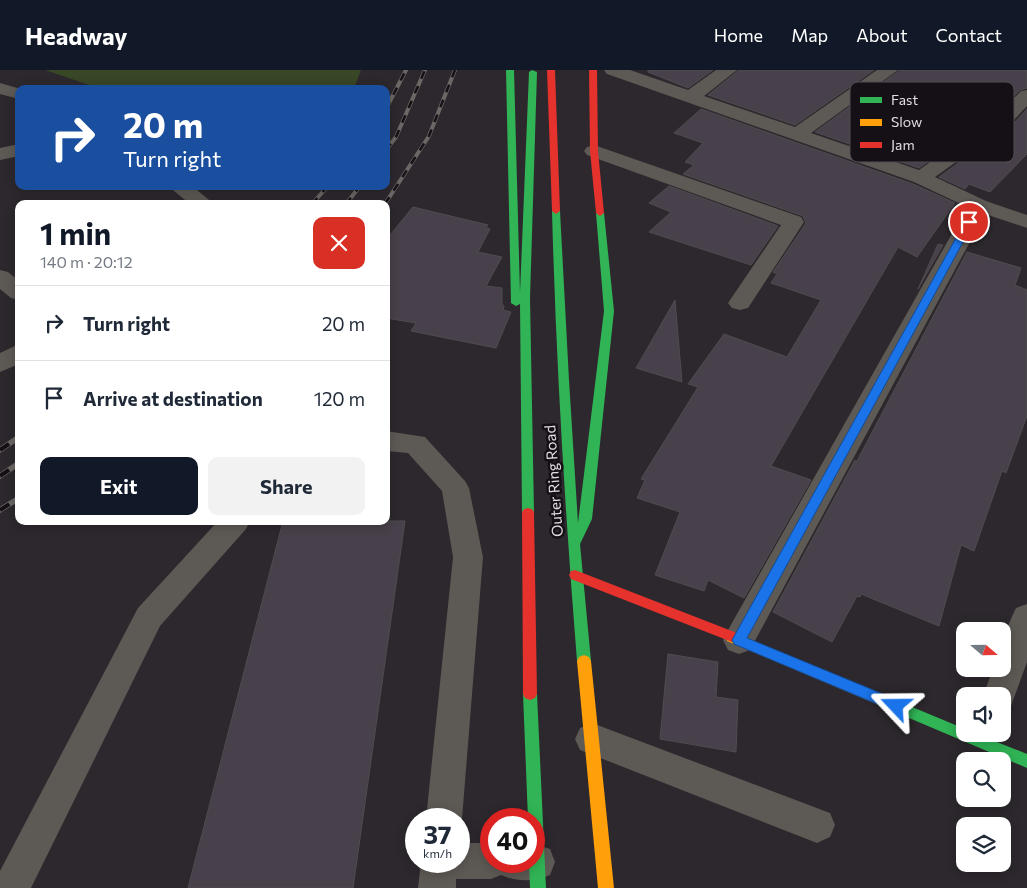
<!DOCTYPE html>
<meta charset="utf-8">
<style>
:root{--surface:#fff;--page:#f2f2f3;--text:#1f2937;--muted:#747a83;--line:#e0e1e3;--accent:#111827}
body{margin:0;font-family:Commissioner,sans-serif;background:var(--page);color:var(--text);height:100vh;display:flex;flex-direction:column;font-size:19px;white-space:nowrap}
*{box-sizing:border-box;margin:0}
p{font-size:16px;color:var(--muted)}
.icon{flex:none;width:28px;height:28px;fill:none;stroke:currentColor;stroke-width:2;stroke-linecap:round;stroke-linejoin:round}
.map{position:relative;flex:1;overflow:hidden}
.details{position:absolute;left:15px;top:130px;width:375px;height:325px;display:flex;flex-direction:column;background:var(--surface);border-radius:10px;box-shadow:0 2px 12px #0003}
.details>*{flex:none}
.hud{position:absolute;left:15px;top:15px;width:375px;height:105px;border-radius:10px;box-shadow:0 2px 12px #0003;background:#1a4fa0;color:#fff;overflow:hidden}
.needle{width:32px;rotate:110deg}
.tools{position:absolute;left:956px;top:552px;display:grid;gap:10px}
.tools a{display:grid;place-items:center;width:55px;height:55px;border-radius:10px;background:var(--surface);box-shadow:0 2px 12px #0003;font-size:25px}
.speed{position:absolute;left:405px;top:738px;display:flex;gap:10px;font-size:25px;font-weight:700;text-align:center}
.speed>*{display:grid;place-content:center;width:65px;height:65px;border-radius:50%;background:var(--surface);box-shadow:0 2px 12px #0003;line-height:1}
.speed small{font-size:12px;font-weight:400}
.speed .limit{border:8px solid #d22;background:#fff;color:#111}
.pin{position:absolute;display:grid;place-items:center;width:42px;height:42px;color:#fff;margin:-21px;border:2px solid #fff;border-radius:50%;box-shadow:0 1px 5px #0007}
.me{position:absolute;width:55px;margin:-28px;rotate:293deg;stroke-linejoin:round;filter:drop-shadow(0 0 4px #0008)}
.turn{display:flex;align-items:center;gap:18px;height:105px;padding:0 25px;font-size:22px}
.turn .icon{width:65px;height:65px;stroke-width:2.5}
.turn b{display:block;font-size:35px;line-height:42px}
.round{display:grid;place-items:center;flex:none;width:52px;height:52px;border-radius:10px;background:var(--page)}
.summary{display:flex;align-items:center;justify-content:space-between;height:85px;padding:0 25px}
h1{font-size:30px;font-weight:700;line-height:38px;color:var(--accent)}
.action{display:flex;gap:10px;margin-top:auto;padding:10px 25px}
.action a{flex:1;height:58px;border-radius:10px;background:var(--accent);color:#fff;font-size:20px;font-weight:700;line-height:58px;text-align:center}
.action a+a{background:var(--page);color:var(--text)}
ul{padding:0;list-style:none}
li{display:flex;align-items:center;gap:15px;height:75px;padding:0 25px;border-top:1px solid var(--line)}
li div{flex:1}
li b{display:block;font-size:19px}
li em{font-style:normal}
header{display:flex;align-items:center;gap:30px;box-sizing:border-box;height:70px;padding:0 25px;background:var(--accent);color:#fff}
header strong{font-size:24px}
nav{display:flex;gap:28px;margin-inline-start:auto;font-size:18px}
.map>svg:first-child{display:block}
.green{fill:#384725}
.building{fill:#48404a;stroke:#4f4c50}
.lines{fill:none;stroke-linecap:round;stroke-linejoin:round}
.street{fill:#5d5954;fill-rule:evenodd}
.fast{fill:#30b455;fill-rule:evenodd}
.slow{fill:#ff9f0a;fill-rule:evenodd}
.jam{fill:#e5322d;fill-rule:evenodd}
.rail-far1-casing{stroke:#6b6765;stroke-width:4}
.rail-casing{stroke:#6b6765;stroke-width:5.5}
.rail-far1{stroke:#141015;stroke-width:2.5;stroke-dasharray:8;stroke-linecap:butt}
.rail{stroke:#141015;stroke-width:4;stroke-dasharray:11;stroke-linecap:butt}
.route{fill:#1a73e8;stroke:#114b97}
.labels{text-anchor:middle;dominant-baseline:central;stroke-width:5;stroke-linejoin:round;paint-order:stroke}
.street-label{font-size:15px;fill:#e1dbe2;stroke:#141015}
.key{fill:#141015;stroke:#524d52;stroke-width:1}
.key-label{font-size:14px;fill:#e1dbe2}
</style>
<header>
<strong>Headway</strong>
<nav><a>Home</a><a>Map</a><a>About</a><a>Contact</a></nav>
</header>
<div class="map">
<svg width="1027" height="818" viewBox="0 0 1027 818">
<rect width="100%" height="100%" fill="#2c282d"/>
<path class="green" d="M45,0H361L354,19H101Z"/>
<path class="building" d="M648,0H713L688,18L648,2Z
M739,0H874L795,55L708,25Z
M900,0H1027V18L1020,20L998,42L919,98L815,62Z
M701,39L913,114L955,133L917,187L898,177L771,396L811,410L744,528L708,510L704,521L655,505L680,442L637,428L645,410L641,409L698,317L688,314L724,264L787,287L821,230L771,213L777,204L773,202L806,153L803,146L683,104L694,95L685,92L703,73L674,63Z
M1027,39V84L990,122L969,114L965,119L939,107L1014,53Z
M669,116L778,156L751,195L649,162L671,142L649,133Z
M413,137L488,155L486,158L490,159L478,182L502,187L486,216L502,218V233L504,237L503,240L511,242L496,278L411,261L416,253L386,248V170Z
M938,174L943,175L918,219Z
M967,182L1021,198L1015,215L1027,220V346L1006,403L1002,401L974,481L961,475L939,556L861,524L860,527L857,526L832,572L773,542L855,390L857,391Z
M675,230L682,312L636,298Z
M283,451H405L353,818H188Z
M668,584L718,592L716,627L738,630L736,682L660,669Z"/>
<g class="lines">
<path class="street" d="M604,0H630L688,20L716,0H737L704,26L795,57L877,0H898L811,63L919,100L999,43L1021,21L1027,20V36L1013,51L935,107L986,131L1027,145V158L985,144L750,580L739,584L728,580L723,570L728,560L967,137L914,112L607,4Z
M0,13L21,19H19V29L0,24Z
M19,74V86L0,90V78Z
M594,75L801,147L804,152L748,238L740,240L732,238L728,233L781,155L587,85L584,81L587,77Z
M168,116H192L214,134H190Z
M0,200L8,202L19,211V230L11,228L0,219Z
M19,274V294L0,302V283Z
M386,361L425,367L465,411L469,418L483,487L462,749L459,756V749H426L453,487L442,421L408,383L386,381Z
M218,451H250L246,459L160,556L31,818H0V801L138,538Z
M1027,534V592L1011,636L1002,639V626H983L993,599H1002C1002,574 1005,560 1016,538Z
M592,653L830,743L835,755L830,767L817,773L580,680L575,669L580,658Z
M459,773H491V791H534V774L550,779L555,792L550,805C534,812 517,812 501,805L491,809H456V818H418L421,791H459Z"/>
<path class="fast" d="M506,0H514L520,223L529,2L532,0L537,2L530,228L534,442L532,445H524L522,442L520,234L516,236L511,233Z
M556,138L560,141L569,310L578,453L604,241L596,143L600,140L604,143L614,241L592,449L580,474L591,591L589,595L584,597L579,595L577,591C565,441 556,292 552,141Z
M530,618L535,620L537,624L546,818H530L529,791H534V749H528L523,624L525,620Z
M881,624L965,659V664H977L1027,684V698L876,634L874,630L876,626Z"/>
<path class="slow" d="M732,562L886,626L888,630L886,634L881,636L727,571L726,567L727,563Z
M584,585L589,587L591,591L614,818H598L577,591L579,587Z"/>
<path class="jam" d="M547,0H555L560,141L556,144L552,141Z
M589,0H597L598,81L604,143L600,146L596,143L590,81Z
M528,438L532,439L534,442L537,624L535,628L530,630L525,628L523,624L522,442L524,439Z
M575,500L737,563L738,567L737,571L732,572L571,509L569,505L571,501Z"/>
<g class="rail-far1-casing">
<path id="rail-far1" d="M386,39L406,0
M386,80L396,67L425,0
M312,134L328,116
M346,134L360,116
M385,134L429,66L455,0"/>
</g>
<g class="rail-casing">
<path id="rail" d="M0,380L19,367
M0,406L19,393
M0,440L19,428"/>
</g>
<use href="#rail-far1" class="rail-far1"/>
<use href="#rail" class="rail"/>
</g>
<path class="route" d="M966,150L974,152L747,568L900,631L902,636L900,640L896,642L734,574L732,570Z"/>
<g class="labels">
<g class="street-label">
<text transform="translate(553 411) rotate(-94)">Outer Ring Road</text>
</g>
</g>
<rect x="850" y="12" width="164" height="80" rx="8" class="key"/>
<rect x="860" y="27" width="22" height="6" fill="#30b455"/>
<rect x="860" y="49" width="22" height="7" fill="#ff9f0a"/>
<rect x="860" y="72" width="22" height="6" fill="#e5322d"/>
<g class="key-label">
<text x="891" y="35">Fast</text>
<text x="891" y="57">Slow</text>
<text x="891" y="80">Jam</text>
</g>
</svg>
<div class="tools">
<a><svg class="needle" viewBox="-14 -14 28 28"><path d="M0-13l5 13h-10z" fill="#e53935"/><path d="M0 13l5-13h-10z" fill="#747a83"/></svg></a>
<a><svg class="icon" aria-label="sound" viewBox="0 0 24 24"><path d="M4 9h4l5-4v14l-5-4H4zM17 9q2 3 0 6"/></svg></a>
<a><svg class="icon" aria-label="search" viewBox="0 0 24 24"><circle cx="10" cy="10" r="6"/><path d="M15 15l6 6"/></svg></a>
<a><svg class="icon" aria-label="layers" viewBox="0 0 24 24"><path d="M12 4l9 5-9 5-9-5zM3 14l9 5 9-5"/></svg></a>
</div>
<div class="speed"><div>37<small>km/h</small></div><div class="limit">40</div></div>
<div class="pin" style="left:969px;top:152px;background:#d93025"><svg class="icon" aria-label="arrive" viewBox="0 0 24 24"><path d="M6 21V4h12l-3 4 3 4H6"/></svg></div>
<svg class="me" style="left:896px;top:636px" viewBox="-20 -20 40 40"><path d="M0-17L14 15 0 8-14 15z" fill="#1a73e8" stroke="#fff" stroke-width="4"/></svg>
<div class="hud">
<div class="turn"><svg class="icon" aria-label="right" viewBox="0 0 24 24"><path d="M7 20v-9h11M14 6l5 5-5 5"/></svg><div><b>20 m</b>Turn right</div></div>
</div>
<section class="details">
<div class="summary"><div><h1>1 min</h1><p>140 m · 20:12</p></div><a class="round" style="background:#d93025;color:#fff"><svg class="icon" aria-label="close" viewBox="0 0 24 24"><path d="M6 6l12 12M18 6L6 18"/></svg></a></div>
<ul>
<li><svg class="icon" aria-label="right" viewBox="0 0 24 24"><path d="M7 20v-9h11M14 6l5 5-5 5"/></svg><div><b>Turn right</b></div><em>20 m</em></li>
<li><svg class="icon" aria-label="arrive" viewBox="0 0 24 24"><path d="M6 21V4h12l-3 4 3 4H6"/></svg><div><b>Arrive at destination</b></div><em>120 m</em></li>
</ul>
<div class="action"><a>Exit</a><a>Share</a></div>
</section>
</div>
